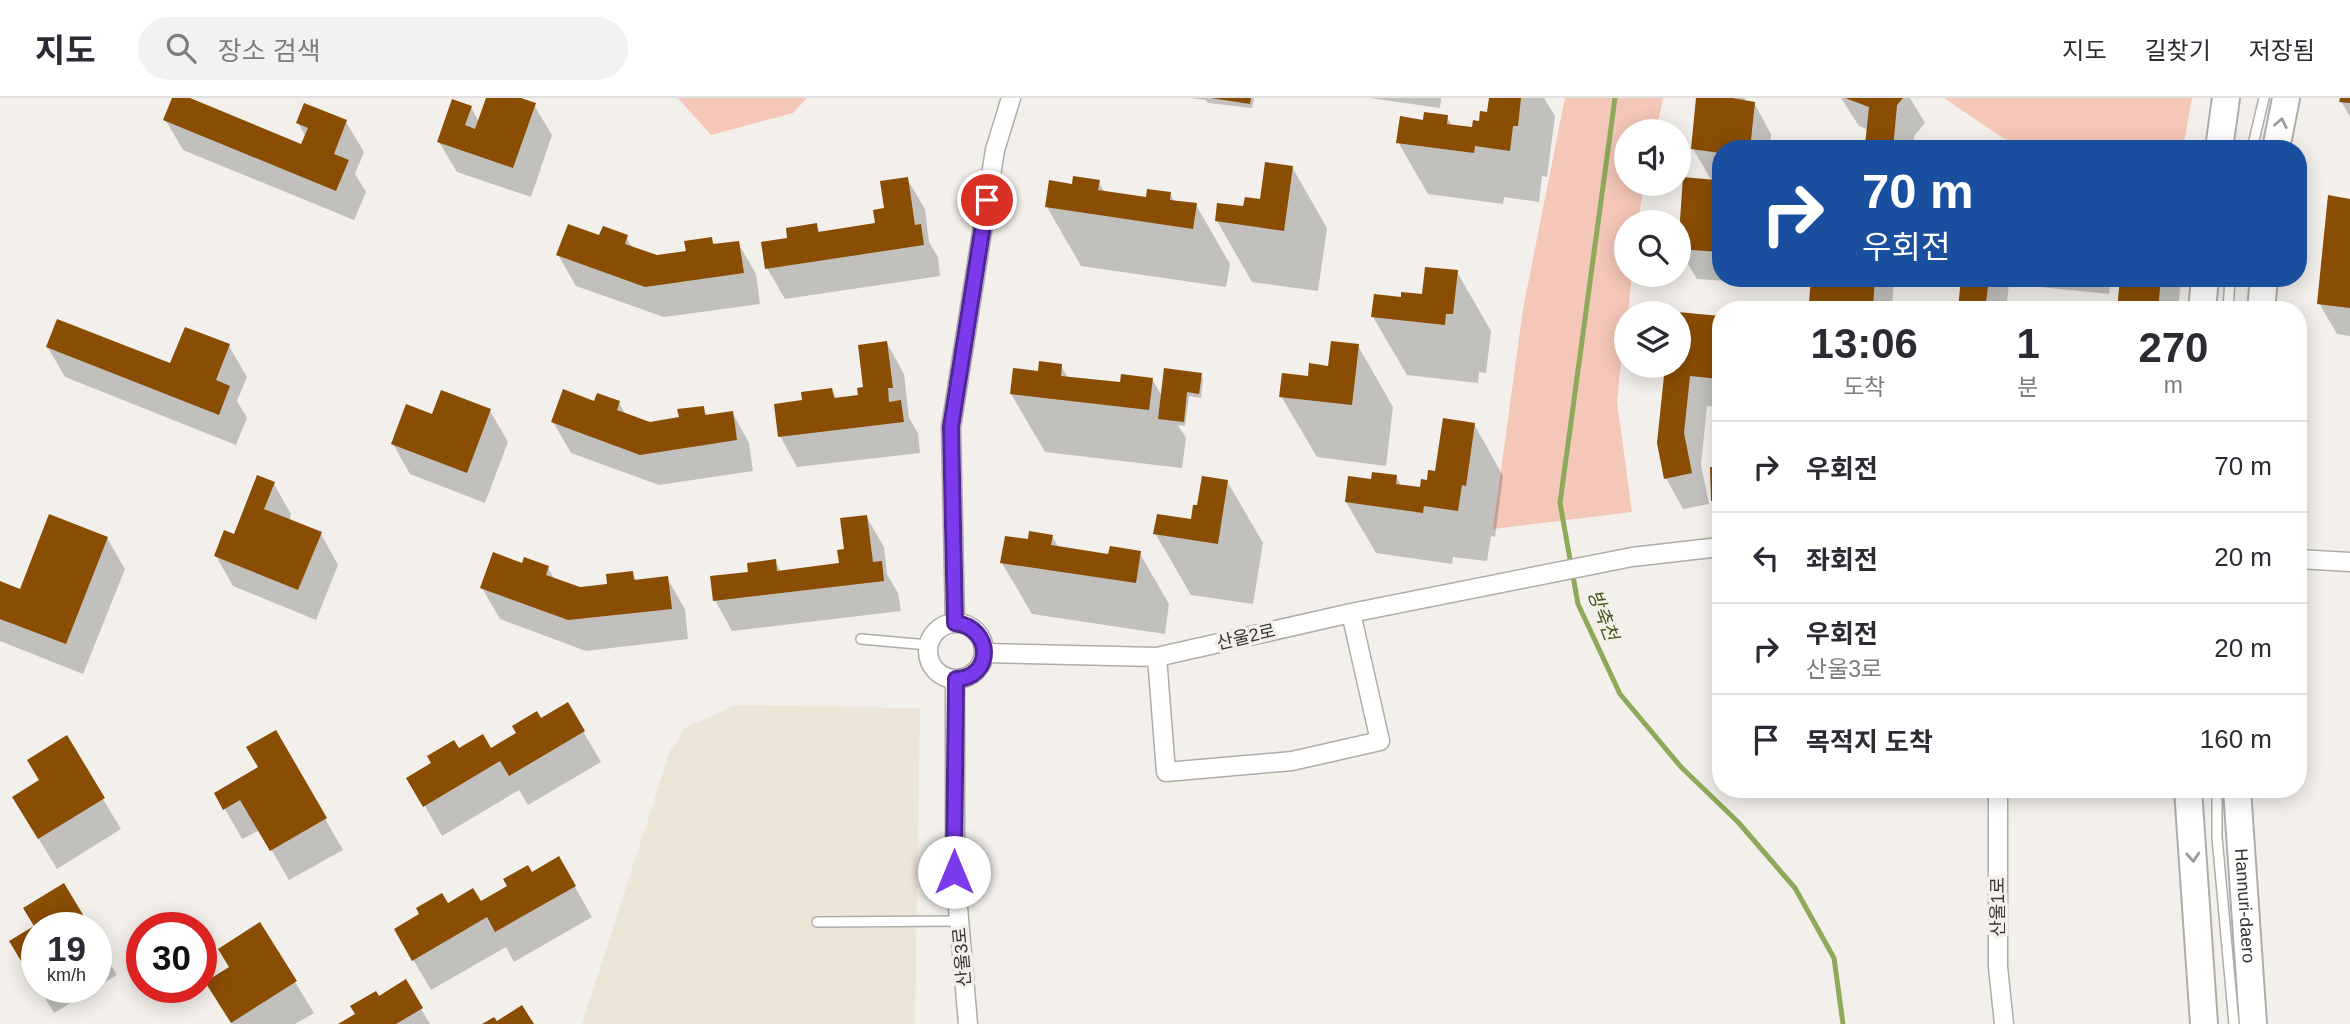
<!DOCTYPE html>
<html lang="ko">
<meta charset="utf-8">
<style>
:root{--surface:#fff;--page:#f2f2f3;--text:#2b2b33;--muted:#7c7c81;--line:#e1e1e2}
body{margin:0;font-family:Arial,"Noto Sans KR",sans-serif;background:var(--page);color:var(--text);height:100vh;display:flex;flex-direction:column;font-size:26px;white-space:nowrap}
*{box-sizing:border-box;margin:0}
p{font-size:23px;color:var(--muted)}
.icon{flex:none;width:38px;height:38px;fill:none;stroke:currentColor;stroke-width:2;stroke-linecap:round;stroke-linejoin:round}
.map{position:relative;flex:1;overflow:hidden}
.details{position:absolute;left:1712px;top:203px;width:595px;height:497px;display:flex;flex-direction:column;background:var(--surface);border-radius:28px;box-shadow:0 4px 18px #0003}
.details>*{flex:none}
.hud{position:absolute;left:1712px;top:42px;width:595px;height:147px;border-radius:28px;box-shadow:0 4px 18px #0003;background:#1a4fa0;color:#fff;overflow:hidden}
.fabs{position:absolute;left:1614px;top:21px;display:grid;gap:14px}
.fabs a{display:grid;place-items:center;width:77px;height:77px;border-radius:50%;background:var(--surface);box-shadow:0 4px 18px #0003;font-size:35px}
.speed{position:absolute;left:21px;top:814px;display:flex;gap:14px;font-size:35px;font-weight:700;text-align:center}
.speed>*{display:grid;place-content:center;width:91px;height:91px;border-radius:50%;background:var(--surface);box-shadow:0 4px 18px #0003;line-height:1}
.speed small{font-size:18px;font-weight:400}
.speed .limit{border:10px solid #d22;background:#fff;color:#111}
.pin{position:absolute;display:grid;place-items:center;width:60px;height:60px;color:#fff;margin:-30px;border:4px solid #fff;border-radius:50%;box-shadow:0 2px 7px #0007}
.me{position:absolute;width:77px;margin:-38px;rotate:0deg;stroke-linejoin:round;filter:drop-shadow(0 0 5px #0008)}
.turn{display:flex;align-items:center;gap:24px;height:147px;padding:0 35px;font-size:32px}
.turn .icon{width:91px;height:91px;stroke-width:2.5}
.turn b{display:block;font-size:49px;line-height:60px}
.eta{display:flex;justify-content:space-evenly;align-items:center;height:119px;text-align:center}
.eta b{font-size:42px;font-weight:600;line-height:49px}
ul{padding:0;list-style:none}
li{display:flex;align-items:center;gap:21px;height:91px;padding:0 35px;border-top:2px solid var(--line)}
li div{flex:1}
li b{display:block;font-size:26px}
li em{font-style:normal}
header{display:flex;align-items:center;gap:42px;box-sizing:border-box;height:98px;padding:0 35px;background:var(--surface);border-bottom:2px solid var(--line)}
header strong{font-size:33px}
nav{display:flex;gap:38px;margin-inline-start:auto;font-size:24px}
.search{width:490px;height:63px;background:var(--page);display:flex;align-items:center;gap:18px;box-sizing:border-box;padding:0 24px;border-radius:38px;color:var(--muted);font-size:26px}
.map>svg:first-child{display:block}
.built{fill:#ece5d8}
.green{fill:#f5c7b8}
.shadow{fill:#0003}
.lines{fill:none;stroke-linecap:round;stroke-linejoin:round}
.stream{stroke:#8ea959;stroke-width:5}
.building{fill:#8a4d04}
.lane-casing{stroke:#b0ada8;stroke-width:12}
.street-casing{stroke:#b0ada8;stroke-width:21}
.secondary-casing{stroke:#b0ada8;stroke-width:30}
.lane{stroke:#fff;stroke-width:9}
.street{stroke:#fff;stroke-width:18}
.secondary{stroke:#fff;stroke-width:26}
.oneway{stroke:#9a9a98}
.route-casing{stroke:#51269a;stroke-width:18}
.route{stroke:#7c3aed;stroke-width:12}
.labels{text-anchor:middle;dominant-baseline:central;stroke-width:7;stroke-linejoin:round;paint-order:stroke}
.street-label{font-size:18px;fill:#353431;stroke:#f3f0eb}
.water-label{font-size:19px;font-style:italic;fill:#44561d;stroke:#f3f0eb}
</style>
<header>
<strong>지도</strong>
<div class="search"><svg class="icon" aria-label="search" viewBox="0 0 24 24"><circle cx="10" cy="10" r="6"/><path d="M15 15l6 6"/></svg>장소 검색</div>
<nav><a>지도</a><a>길찾기</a><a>저장됨</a></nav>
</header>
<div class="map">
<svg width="2350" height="926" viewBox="0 0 2350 926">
<rect width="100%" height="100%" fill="#f3f0eb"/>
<path class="built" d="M736,607L920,610L915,926H582L670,653L686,629Z"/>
<path class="green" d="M678,0H807L793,15L711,37Z
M1565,0H1663L1656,33H1626V86H1644L1638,124H1626V177H1632L1628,215H1626L1617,304L1632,414L1493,431L1523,211Z
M1944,0H2192L2183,51H2028L2003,40Z"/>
<path class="shadow" d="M174,0H185L302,48L306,39L298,25L346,24L364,54L355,76L366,94L354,122L183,52L165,21Z
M488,0H516L534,7L552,37L531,99L457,74L439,44L471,9L479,24Z
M1190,0H1254L1252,10L1208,5L1206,2Z
M1370,0H1441L1440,10Z
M1491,0H1544L1555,18L1547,79L1542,78L1539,104L1504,99L1503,106L1428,96L1398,44L1424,24L1447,19L1453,29L1473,31L1488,16Z
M1698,0H1745V4L1754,5L1771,36L1770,51H1720V83L1714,82L1720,92V180H1894L1892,212H1815L1811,204L1812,189L1697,181L1679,151L1712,83L1693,51Z
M1841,0H1910L1925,25L1914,38L1913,51H1827L1867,49L1869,32L1859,28Z
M2342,0H2350V19L2341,3Z
M1292,69L1327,130L1318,193L1252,184L1217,123L1261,103Z
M907,81L925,111L929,144L938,159L940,178L785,201L767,170L789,141L816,127L821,135L877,127Z
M1098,83L1105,95L1147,101L1170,96L1175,104L1196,107L1230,166L1226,189L1081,168L1047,109L1074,88Z
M2350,103V238L2337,236L2319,205Z
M626,139L633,151L657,159L688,155L711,141L715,148L738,145L756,176L760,206L664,219L576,188L558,157L600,140Z
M1457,174L1491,233L1486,275L1479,274L1478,285L1407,277L1373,219L1403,201L1423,198Z
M1962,180H2111L2109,196L2009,186L2006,212H1959Z
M2121,180H2181L2178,212H2119Z
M1678,216L1720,220V309L1707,308L1701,367L1709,406L1683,411L1666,380L1659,345L1667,268H1678Z
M887,245L904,276L909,320L918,335L920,355L797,369L780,338L804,304L832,292L837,301L860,298Z
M47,248L171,268L229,248L247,279L237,303L247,320L236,347L65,279Z
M1358,248L1393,309L1386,368L1317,359L1281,298L1329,270Z
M1061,268L1068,280L1122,286L1152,281L1163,300L1200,277L1203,281L1201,300L1189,298L1185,328L1178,327L1186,340L1182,370L1045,354L1011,296L1040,275Z
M595,305H619L626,317L650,325L681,321L703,310L708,318L732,314L749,345L753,373L659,387L571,355L553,324Z
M490,313L508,344L485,405L410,376L393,346L433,318Z
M1474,326L1503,378L1495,439L1491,438L1487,463L1453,459L1452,466L1376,455L1346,404L1373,383L1396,378L1401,388L1421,391L1437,375Z
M1712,371H1720V415L1713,402Z
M1227,383L1263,445L1253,506L1191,497L1155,435L1193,423Z
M274,386L291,416L289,423L321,436L338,467L316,522L233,488L216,458L235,438Z
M866,418L884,449L887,476L898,495L901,513L732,533L715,502L750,475L775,463L781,474L841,467L846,453Z
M1052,438L1059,450L1110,458L1139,454L1169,506L1165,536L1032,516L1002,465L1030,443Z
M107,440L125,471L83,576L0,543V485L21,493Z
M523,467L548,470L555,482L580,491L609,488L632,475L637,483L667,480L685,511L688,541L586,553L500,521L482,490Z
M567,606L601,664L528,707L519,692L442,738L409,680L458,653L490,652Z
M275,634L343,752L289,782L260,732L242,741L216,695L260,670Z
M66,640L121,731L57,771L32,730L41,683Z
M559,761L592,819L514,864L506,849L431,892L396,832L447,807L480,806Z
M260,826L314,915L295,926H232L208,885L231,870Z
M36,829L37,830V887L11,844Z
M96,842L117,877L54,915L38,889H96Z
M405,884L430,926H341L378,900Z"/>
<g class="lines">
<path class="stream" d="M1615,0L1560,405L1578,506L1620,596L1681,669L1738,724L1795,790L1834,860L1843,926"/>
</g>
<path class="building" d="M172,0H190L301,46L308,30L296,25L304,5L347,22L334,56L349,62L336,93L163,22Z
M486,0H521L536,5L513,70L437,44L452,1L472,8L465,27L475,31Z
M1211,0H1251L1250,6Z
M1489,0H1521L1518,28H1513L1510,53L1475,48L1474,55L1396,45L1400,18L1423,22L1424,14L1448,17L1447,26L1472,29L1473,22L1479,23L1480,13L1487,14Z
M1696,0H1732L1755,4L1750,51H1720V55L1691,51Z
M1845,0H1903L1897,7L1893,51H1825L1826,43L1865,47L1869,9Z
M2340,0H2350V5L2339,4Z
M1265,64L1293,68L1284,133L1215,123L1217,105L1243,108L1245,99L1260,101Z
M1073,78L1100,82L1098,92L1146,99L1147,91L1171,94L1170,102L1197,105L1193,131L1045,109L1049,82L1072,86Z
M908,79L915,127L921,126L924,147L765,171L761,144L787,140L786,130L817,125L818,134L875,125L873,112L884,110L880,83Z
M1683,79L1716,82L1713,116H1720V154L1678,151Z
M2328,97L2350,101V210L2317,206Z
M568,126L599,137L603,128L628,137L625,146L657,157L686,153L684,143L712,139L713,146L739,143L744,175L645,189L556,157Z
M1425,169L1458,172L1453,216H1446L1445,227L1371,219L1374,196L1401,199V194L1422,196Z
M1811,180H1875L1873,209L1809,205Z
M1961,180H1989L1985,212H1958Z
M2120,180H2161L2158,212H2117Z
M1678,214L1720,218V281L1690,278L1684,335L1692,375L1664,381L1657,345L1665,268H1678Z
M57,221L170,265L185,229L230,246L216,282L230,288L219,317L46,249Z
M887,243L893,290H888L889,304L901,302L904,324L778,339L774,306L802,302L801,294L832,290L834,300L858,297L857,290L863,289L858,247Z
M1331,243L1359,246L1352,307L1279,299L1282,275L1308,278L1309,265L1328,268Z
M1039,263L1062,266L1061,278L1120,284L1121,276L1153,280L1149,312L1010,296L1013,270L1038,273Z
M1164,270L1202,275L1199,296L1187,294L1184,324L1158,321Z
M563,291L594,303L597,295L620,303L617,312L650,324L679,319L677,311L704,308L705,317L733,313L737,342L640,357L551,324Z
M441,292L491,311L467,375L391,346L406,306L432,316Z
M1443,320L1475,325L1466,388L1462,387L1458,413L1424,408L1423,415L1345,404L1348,378L1371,381L1372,374L1397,377L1396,386L1420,389L1421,381L1427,382L1428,372L1435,373Z
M1710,369H1720V402L1711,403Z
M257,377L275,384L264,411L322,434L298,492L214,458L224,432L234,436Z
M1202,378L1228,382L1218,446L1153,436L1157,416L1191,421L1193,407H1197Z
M49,416L108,439L66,546L0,521V483L20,491Z
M867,417L873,464L882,463L884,483L713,503L710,478L748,474L747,465L776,461L777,473L839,465L837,452L844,451L840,420Z
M1029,433L1053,437L1051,447L1108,456L1110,448L1141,453L1136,485L1000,465L1005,438L1028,441Z
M493,454L522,465L524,459L549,468L546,477L580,489L607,486L606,476L633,473L634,482L668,478L672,511L568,522L480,490Z
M568,604L585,633L509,678L500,663L423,709L406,680L431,665L427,658L454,642L459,650L483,636L491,650L516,635L512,628L537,613L541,620Z
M276,632L327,720L270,753L240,702L223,712L214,695L258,669L246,649Z
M67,637L105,700L38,741L12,699L39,682L27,662Z
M559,758L576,788L495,834L487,819L412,863L394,831L419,816L416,810L442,795L448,805L473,790L481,803L507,788L503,781L528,767L532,774Z
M64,785L91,830H37L35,886L9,843L34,828L23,810Z
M260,824L297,883L231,925L205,884L229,869L218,851Z
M406,881L423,910L396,926H338L355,916L350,908L376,893L379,898Z
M522,907L534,926H482L494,919L497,923Z"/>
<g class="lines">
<g class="lane-casing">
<path id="lane" d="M2252,51L2264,0
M2228,212L2230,180
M861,541L928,547
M2217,691V739L2234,926
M817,824L959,823"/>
</g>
<g class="street-casing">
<path id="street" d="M2298,461L2350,464
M928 553a28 28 0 1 1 56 0a28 28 0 1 1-56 0Z
M955,525L951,329L995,52L1011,0
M984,555L1157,559L1351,515L1632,459L1720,449
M1157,559L1166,674L1292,663L1380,643L1351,515
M955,581V774L968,926
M1998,691V869L2004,926"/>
</g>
<g class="secondary-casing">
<g id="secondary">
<path d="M2219,51L2226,0"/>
<path d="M2276,51L2286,0"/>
<path d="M2202,212L2205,180"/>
<path d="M2261,212L2264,180"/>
<path d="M2188,691L2204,926"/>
<path id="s1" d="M2237,691L2253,926"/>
</g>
</g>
<use href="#lane" class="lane"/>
<use href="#street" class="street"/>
<use href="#secondary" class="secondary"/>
</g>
<defs><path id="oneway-chevron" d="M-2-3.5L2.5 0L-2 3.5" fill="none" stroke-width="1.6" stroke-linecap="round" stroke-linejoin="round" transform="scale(1.75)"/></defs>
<g class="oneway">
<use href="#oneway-chevron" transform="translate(2281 25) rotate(-79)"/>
<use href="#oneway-chevron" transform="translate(2193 759) rotate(86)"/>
</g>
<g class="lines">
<g class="route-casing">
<path id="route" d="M954,774L956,581C993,580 994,530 955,525L951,329L987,102"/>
</g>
<use href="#route" class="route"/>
</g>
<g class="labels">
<g class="street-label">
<text transform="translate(1246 539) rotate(-13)">산울2로</text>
<text transform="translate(1998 809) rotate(-90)">산울1로</text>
<text stroke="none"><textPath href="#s1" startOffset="117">Hannuri-daero</textPath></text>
<text transform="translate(962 859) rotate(-95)">산울3로</text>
</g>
<g class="water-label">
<text transform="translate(1603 517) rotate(69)">방축천</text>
</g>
</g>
</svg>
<div class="fabs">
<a><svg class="icon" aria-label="sound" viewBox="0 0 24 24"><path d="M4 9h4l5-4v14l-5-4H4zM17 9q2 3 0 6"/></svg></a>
<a><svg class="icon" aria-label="search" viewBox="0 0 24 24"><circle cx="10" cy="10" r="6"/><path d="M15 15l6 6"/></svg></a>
<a><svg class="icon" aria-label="layers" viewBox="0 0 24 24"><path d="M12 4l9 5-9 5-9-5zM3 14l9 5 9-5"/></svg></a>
</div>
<div class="speed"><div>19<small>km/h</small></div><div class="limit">30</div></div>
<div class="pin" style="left:987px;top:102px;background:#d93025"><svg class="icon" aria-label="arrive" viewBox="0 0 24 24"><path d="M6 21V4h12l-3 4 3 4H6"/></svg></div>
<svg class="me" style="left:954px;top:774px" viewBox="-20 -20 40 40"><circle r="19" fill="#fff"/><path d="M0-13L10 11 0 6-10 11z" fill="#7c3aed"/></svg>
<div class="hud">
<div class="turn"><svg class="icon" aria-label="right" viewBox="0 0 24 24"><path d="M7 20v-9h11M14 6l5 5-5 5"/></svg><div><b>70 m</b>우회전</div></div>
</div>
<section class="details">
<div class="eta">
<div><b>13:06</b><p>도착</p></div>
<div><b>1</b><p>분</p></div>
<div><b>270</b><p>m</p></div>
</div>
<ul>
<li><svg class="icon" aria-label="right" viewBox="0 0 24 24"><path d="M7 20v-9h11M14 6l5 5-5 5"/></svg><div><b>우회전</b></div><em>70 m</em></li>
<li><svg class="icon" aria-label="left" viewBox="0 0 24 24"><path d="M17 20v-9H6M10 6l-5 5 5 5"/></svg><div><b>좌회전</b></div><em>20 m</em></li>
<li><svg class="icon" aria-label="right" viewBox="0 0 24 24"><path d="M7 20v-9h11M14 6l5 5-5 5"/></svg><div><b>우회전</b><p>산울3로</p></div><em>20 m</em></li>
<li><svg class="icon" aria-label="arrive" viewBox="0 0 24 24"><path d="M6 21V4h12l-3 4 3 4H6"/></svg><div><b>목적지 도착</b></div><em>160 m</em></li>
</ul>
</section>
</div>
